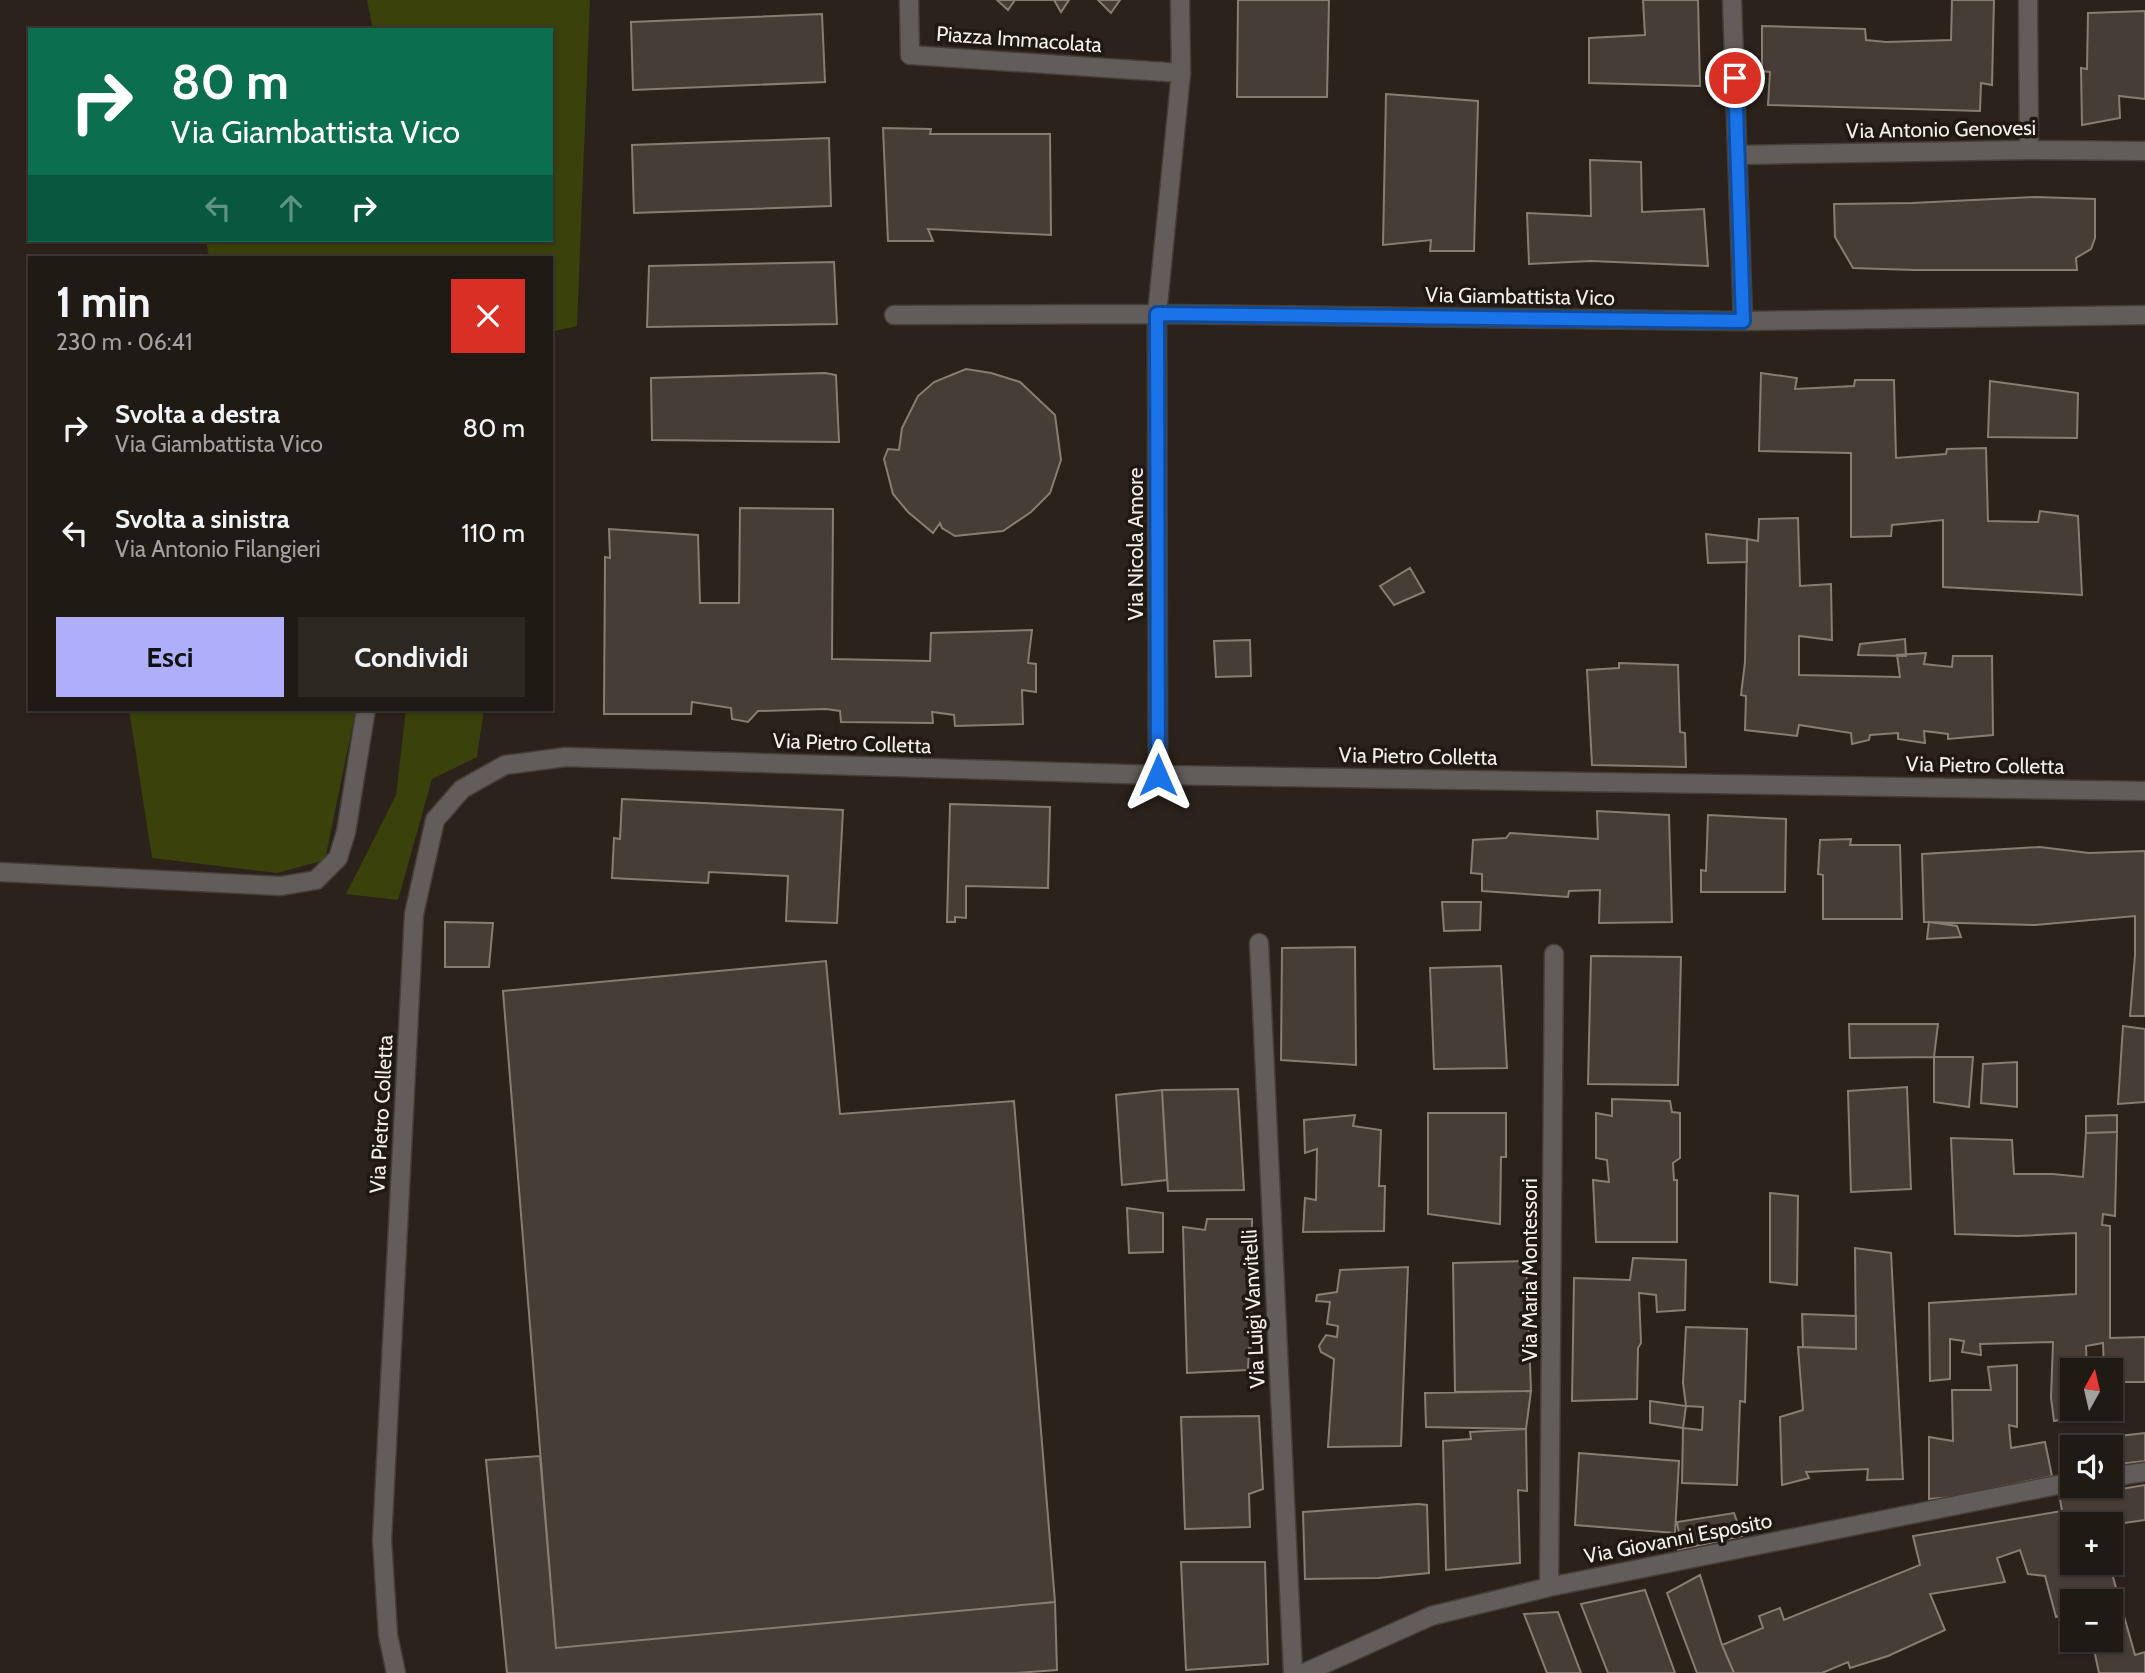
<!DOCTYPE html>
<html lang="it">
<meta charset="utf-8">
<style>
:root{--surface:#201a14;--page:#2d2722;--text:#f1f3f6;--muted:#a2a1a0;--line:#3d3834;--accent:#aeaefb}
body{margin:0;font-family:Cabin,sans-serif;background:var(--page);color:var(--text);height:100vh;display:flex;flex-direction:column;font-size:26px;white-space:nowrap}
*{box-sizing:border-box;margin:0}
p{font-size:23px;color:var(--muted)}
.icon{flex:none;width:38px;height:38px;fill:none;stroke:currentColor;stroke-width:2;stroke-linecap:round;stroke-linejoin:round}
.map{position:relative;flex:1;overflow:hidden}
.drawer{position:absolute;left:28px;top:256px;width:525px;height:455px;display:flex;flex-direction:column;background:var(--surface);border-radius:0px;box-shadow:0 2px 5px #0004,0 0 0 2px var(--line)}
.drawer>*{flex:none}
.hud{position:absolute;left:28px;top:28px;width:525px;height:214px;border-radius:0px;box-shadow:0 2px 5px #0004,0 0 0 2px var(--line);background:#0b6e4f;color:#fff;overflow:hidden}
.needle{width:46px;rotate:8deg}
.tools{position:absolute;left:2060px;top:1358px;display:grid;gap:14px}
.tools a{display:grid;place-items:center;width:63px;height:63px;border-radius:0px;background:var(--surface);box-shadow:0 2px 5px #0004,0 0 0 2px var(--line);font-size:35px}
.pin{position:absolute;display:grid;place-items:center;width:60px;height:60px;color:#fff;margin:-30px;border:4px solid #fff;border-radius:50%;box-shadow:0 2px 7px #0007}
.me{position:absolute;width:77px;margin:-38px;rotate:0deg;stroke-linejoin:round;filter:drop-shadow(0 0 5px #0008)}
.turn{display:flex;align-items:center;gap:24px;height:147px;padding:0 28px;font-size:32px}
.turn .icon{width:91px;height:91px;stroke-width:2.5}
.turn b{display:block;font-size:49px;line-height:60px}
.lanes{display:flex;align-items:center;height:66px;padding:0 28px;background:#0003;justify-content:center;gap:35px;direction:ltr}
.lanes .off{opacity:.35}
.round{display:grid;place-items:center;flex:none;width:74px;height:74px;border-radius:0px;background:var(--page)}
.summary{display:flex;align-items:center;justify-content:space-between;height:119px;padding:0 28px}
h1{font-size:42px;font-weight:800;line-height:52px}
.cta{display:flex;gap:14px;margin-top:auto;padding:14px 28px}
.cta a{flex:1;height:80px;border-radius:0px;background:var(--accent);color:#111;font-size:28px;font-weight:800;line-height:80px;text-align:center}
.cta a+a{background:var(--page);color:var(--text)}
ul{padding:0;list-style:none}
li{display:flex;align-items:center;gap:21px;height:105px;padding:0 28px}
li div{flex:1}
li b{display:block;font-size:26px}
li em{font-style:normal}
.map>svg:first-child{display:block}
.green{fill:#3a410a}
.building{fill:#463d36;stroke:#877d75;stroke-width:2}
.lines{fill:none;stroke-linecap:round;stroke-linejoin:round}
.street-casing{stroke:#463f38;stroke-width:21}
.street{stroke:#625d5b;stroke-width:18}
.route-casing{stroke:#114b97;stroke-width:18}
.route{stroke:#1a73e8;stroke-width:12}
.labels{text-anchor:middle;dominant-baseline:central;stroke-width:7;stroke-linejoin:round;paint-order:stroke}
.street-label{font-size:21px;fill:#f4efea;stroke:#201912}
</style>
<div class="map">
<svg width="2145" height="1673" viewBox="0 0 2145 1673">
<rect width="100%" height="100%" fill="#2a221b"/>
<path class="green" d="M367,0H590L577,326L551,332V257H209L206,240H551V30H373Z
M129,709H356L325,860L277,873L152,858Z
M406,709H484L477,757L432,779L398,900L346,894L396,795Z"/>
<path class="building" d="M997,0H1069L1061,12L1054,0H1015L1008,10Z
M1098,0H1120L1111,13Z
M1238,0H1329L1327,97H1237Z
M1643,0H1698L1700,86L1589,83V38L1645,35Z
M1952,0H1994L1992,85L1981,83L1980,111L1768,105L1770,72L1762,71V26L1865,29L1866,40L1886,42L1951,40Z
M2145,11V99L2119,96L2120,118L2082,125L2081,68L2087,69L2088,13Z
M822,14L825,82L633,90L631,22Z
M1386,94L1478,101L1474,251H1430L1431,240L1383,245Z
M883,128L931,129L930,134H1050L1051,235L928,229L933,241H888Z
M829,138L831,206L634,213L632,145Z
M1590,160L1641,162L1642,212L1704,209L1708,266L1591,261L1529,264L1527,213L1591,216Z
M2036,197L2095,199V238L2091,249L2076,258L2077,270H1914L1853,268L1835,237L1834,204L1912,203Z
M834,262L837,324L647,327L649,266Z
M966,369L991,373L1020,382L1055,415L1061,460L1050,493L1031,512L1003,531L955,536L942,528L940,523L933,533L908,512L893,494L884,459L888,449L899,450L902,428L918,396L934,382Z
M825,373L836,375L839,442L652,440L651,378Z
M1761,373L1797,378L1795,389L1854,386L1855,380H1894L1896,458L1946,454L1947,449L1986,448L1988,521L2038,522L2040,511L2078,516L2082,595L1943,587V520L1892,525L1891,536L1851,537V453L1759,451Z
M1990,381L2078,393L2077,438L1988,437Z
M740,508L833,509L832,659L930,661L931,633L1032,630L1028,663L1036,664V692L1022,690L1023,724L955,726L954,715L932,712L933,723L841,722L840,711L826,709L758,711L748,722L732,719L731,708L692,702L691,714H604L605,557L610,558L609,529L698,535L700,603H739Z
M1798,518L1800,586L1831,584L1832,640L1799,636V675L1900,677L1897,655L1926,653L1924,664L1952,667L1953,656H1992L1993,735L1948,739V734L1924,731L1925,743L1898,739V733L1870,735L1869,740L1852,744L1851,733L1799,725L1797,736L1745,730L1746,696L1741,695L1745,662L1747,539L1758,541L1759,519Z
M1706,534L1747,539V562L1708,563Z
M1410,568L1424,592L1394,605L1380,586Z
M1905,639L1906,656L1858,655L1860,644Z
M1250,640L1251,676L1216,677L1214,641Z
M1619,663L1678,665L1680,732L1685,733L1686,767L1592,765L1587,670L1619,668Z
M622,799L843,810L837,923L786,921L788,876L709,872L708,883L612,878L614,838L620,839Z
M950,804L1050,807L1048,888L966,886V918L955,917V922H947Z
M1597,811L1669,815L1672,922L1599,923L1600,890L1569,891L1568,897L1482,891V874L1471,873L1473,840L1506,838L1510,833L1598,839Z
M1708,815L1786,819L1785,892H1701V870L1706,871Z
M1851,839L1850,845H1900L1902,919H1823V875L1818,874L1820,840Z
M2040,847L2089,853L2145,851V1016H2130L2135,955V916L2035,925L1924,922L1922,854Z
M1442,902H1481L1480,930L1444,931Z
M445,922L493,923L489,967H445Z
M1929,922L1957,926L1961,937L1927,939Z
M1355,947L1356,1065L1281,1060L1282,948Z
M1591,956L1681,957L1678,1085L1588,1084Z
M826,961L840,1114L1014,1101L1055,1602L556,1648L503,991Z
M1501,966L1507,1068L1434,1069L1430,968Z
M1849,1024H1938L1934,1057L1850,1058Z
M2123,1026L2145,1029V1102L2118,1104Z
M1934,1057H1973L1969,1107L1934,1102Z
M2017,1062V1107L1981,1103L1983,1064Z
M1907,1087L1911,1189L1851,1192L1848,1091Z
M1238,1089L1244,1190L1168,1191L1162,1090Z
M1162,1090L1167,1180L1122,1185L1116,1095Z
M1612,1099L1670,1101L1672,1112L1680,1113V1158L1673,1163L1674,1180H1677V1242H1596L1593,1180L1609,1182L1607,1160L1596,1158V1113L1612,1116Z
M1428,1113H1506V1157H1501L1500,1224L1428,1214Z
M1355,1115L1353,1126L1381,1130L1379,1186H1385L1384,1231L1303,1232L1305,1198L1316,1200L1317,1149L1305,1153L1304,1120Z
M2117,1115V1132L2086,1133V1116Z
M2117,1132L2115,1216L2103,1214L2102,1225L2110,1226V1338L2145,1337V1382H2110V1370H2104L2103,1343L2086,1346L2087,1370H2072V1409H2088L2089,1414L2054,1421L2051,1398L2053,1342L1980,1344L1981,1355L1962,1352L1964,1341L1950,1339V1379L1930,1381L1929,1303L2076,1294V1233L2017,1236L1955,1234L1951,1138L2012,1140L2014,1174H2053L2083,1177L2086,1133Z
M1770,1193L1798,1196L1797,1285L1770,1282Z
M1127,1208L1163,1213V1252L1129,1253Z
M1207,1219H1252L1251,1348H1249L1248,1370L1187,1373L1183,1227L1205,1230Z
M1855,1248L1891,1253L1903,1479L1867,1480L1868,1469L1806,1472L1809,1478L1782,1485L1780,1417L1803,1410L1798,1347L1856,1349Z
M1633,1258L1686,1260L1685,1310L1657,1312L1656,1295L1639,1293L1641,1343L1638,1348L1637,1399L1572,1401L1574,1278L1630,1280Z
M1526,1261L1531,1391L1455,1392L1453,1263Z
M1408,1267L1401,1446L1328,1447L1334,1359L1321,1352L1319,1346L1326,1335L1337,1337L1338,1326L1327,1324L1330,1302L1316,1301L1317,1295L1337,1292L1340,1270Z
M1802,1314L1856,1316V1349L1803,1347Z
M1686,1327L1747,1329L1745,1402L1740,1401L1737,1485L1682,1483L1683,1428L1702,1430L1703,1407L1686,1406L1683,1383Z
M2017,1365V1427L2009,1425L2011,1448L2045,1442L2052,1476L1954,1497L1929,1499V1437L1953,1441L1952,1390H1991L1988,1367Z
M1531,1391L1526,1429L1426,1427L1425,1393Z
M1650,1401L1686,1406L1683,1428L1650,1423Z
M1259,1416L1263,1489L1249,1494L1250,1527L1185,1529L1181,1417Z
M1526,1429L1527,1491L1518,1490L1520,1563L1446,1570L1443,1441L1471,1439L1470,1432Z
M2145,1433V1461L2110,1465V1447H2103L2102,1438Z
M1579,1453L1679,1461L1675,1533L1575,1525Z
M540,1456L556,1648L1055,1602L1057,1670L1016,1673H507L486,1460Z
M2145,1485V1520L2110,1525L2072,1524V1563H2109L2135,1655L2145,1652V1673H2099L2092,1640H2110V1601H2072V1613L2056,1617L2045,1576L2028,1574L2020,1550L1997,1558L2005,1582L1930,1594L1945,1630L1888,1656L1850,1668L1848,1662L1822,1673H1734L1722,1645L1763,1628L1759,1616L1780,1608L1784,1620L1920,1565L1913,1536L2062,1511L2060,1499Z
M1418,1504L1427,1505L1429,1573L1378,1578L1305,1579L1303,1512Z
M1734,1513L1742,1536L1678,1550L1680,1539L1677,1522Z
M1181,1562H1265L1268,1664L1186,1670Z
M1700,1575L1722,1645L1734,1673H1697L1667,1593Z
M1645,1590L1675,1673H1608L1581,1604Z
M1558,1612L1581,1673H1547L1524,1614Z"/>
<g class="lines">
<g class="street-casing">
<path id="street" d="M909,0L910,55L1181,73
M1732,0L1743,321
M2028,0L2029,150
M1739,155L2029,150L2145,151
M894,315L1157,314L1743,321L2145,315
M1158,775L1157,314L1181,73L1180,0
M0,872L281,886L316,880L338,858L346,832L366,709
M1259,943L1293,1673
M2110,1477L2145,1472
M1549,1587L1554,954
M396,1673L388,1635L382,1540L414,914L435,820L462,789L505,765L566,757L1158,775L2145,791
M1304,1673L1431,1616L1549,1587L2072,1482"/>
</g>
<use href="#street" class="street"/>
</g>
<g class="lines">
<g class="route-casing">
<path id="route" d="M1158,775L1157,314L1743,321L1735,78"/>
</g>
<use href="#route" class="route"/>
</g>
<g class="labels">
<g class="street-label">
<text transform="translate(1019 39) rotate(4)">Piazza Immacolata</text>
<text transform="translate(1941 129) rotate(-1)">Via Antonio Genovesi</text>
<text transform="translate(1520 296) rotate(1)">Via Giambattista Vico</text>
<text transform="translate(1135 544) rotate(-90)">Via Nicola Amore</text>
<text transform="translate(852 743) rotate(2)">Via Pietro Colletta</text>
<text transform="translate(1418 756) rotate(1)">Via Pietro Colletta</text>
<text transform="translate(1985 765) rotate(1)">Via Pietro Colletta</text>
<text transform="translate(381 1114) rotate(-87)">Via Pietro Colletta</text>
<text transform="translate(1529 1270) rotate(-90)">Via Maria Montessori</text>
<text transform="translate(1253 1309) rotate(-93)">Via Luigi Vanvitelli</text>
<text transform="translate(1678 1538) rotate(-11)">Via Giovanni Esposito</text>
</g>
</g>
</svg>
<div class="tools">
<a><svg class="needle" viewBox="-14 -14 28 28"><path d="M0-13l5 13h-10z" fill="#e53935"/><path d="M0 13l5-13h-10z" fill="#a2a1a0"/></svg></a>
<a><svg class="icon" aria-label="sound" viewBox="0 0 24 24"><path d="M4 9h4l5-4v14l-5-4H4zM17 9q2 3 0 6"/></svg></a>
<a>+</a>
<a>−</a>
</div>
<div class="pin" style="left:1735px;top:78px;background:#d93025"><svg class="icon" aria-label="arrive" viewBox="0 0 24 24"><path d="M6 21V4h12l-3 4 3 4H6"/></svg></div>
<svg class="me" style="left:1158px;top:775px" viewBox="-20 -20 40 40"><path d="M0-17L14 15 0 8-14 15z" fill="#1a73e8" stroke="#fff" stroke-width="4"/></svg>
<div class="hud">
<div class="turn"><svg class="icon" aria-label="right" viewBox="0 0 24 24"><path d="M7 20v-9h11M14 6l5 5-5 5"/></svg><div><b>80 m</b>Via Giambattista Vico</div></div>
<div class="lanes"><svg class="icon off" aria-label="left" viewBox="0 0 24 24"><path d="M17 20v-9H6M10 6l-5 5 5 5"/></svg><svg class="icon off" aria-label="ahead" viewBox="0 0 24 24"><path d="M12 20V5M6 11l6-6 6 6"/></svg><svg class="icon" aria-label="right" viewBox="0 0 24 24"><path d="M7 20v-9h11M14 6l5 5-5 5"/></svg></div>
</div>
<section class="drawer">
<div class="summary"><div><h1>1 min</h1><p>230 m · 06:41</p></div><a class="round" style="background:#d93025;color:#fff"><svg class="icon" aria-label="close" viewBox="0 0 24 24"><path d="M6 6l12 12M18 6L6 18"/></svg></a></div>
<ul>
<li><svg class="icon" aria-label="right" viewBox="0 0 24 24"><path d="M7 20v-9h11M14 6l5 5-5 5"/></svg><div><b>Svolta a destra</b><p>Via Giambattista Vico</p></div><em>80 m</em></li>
<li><svg class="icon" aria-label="left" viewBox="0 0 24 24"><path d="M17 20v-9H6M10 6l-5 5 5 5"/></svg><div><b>Svolta a sinistra</b><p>Via Antonio Filangieri</p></div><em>110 m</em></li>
</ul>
<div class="cta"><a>Esci</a><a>Condividi</a></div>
</section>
</div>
